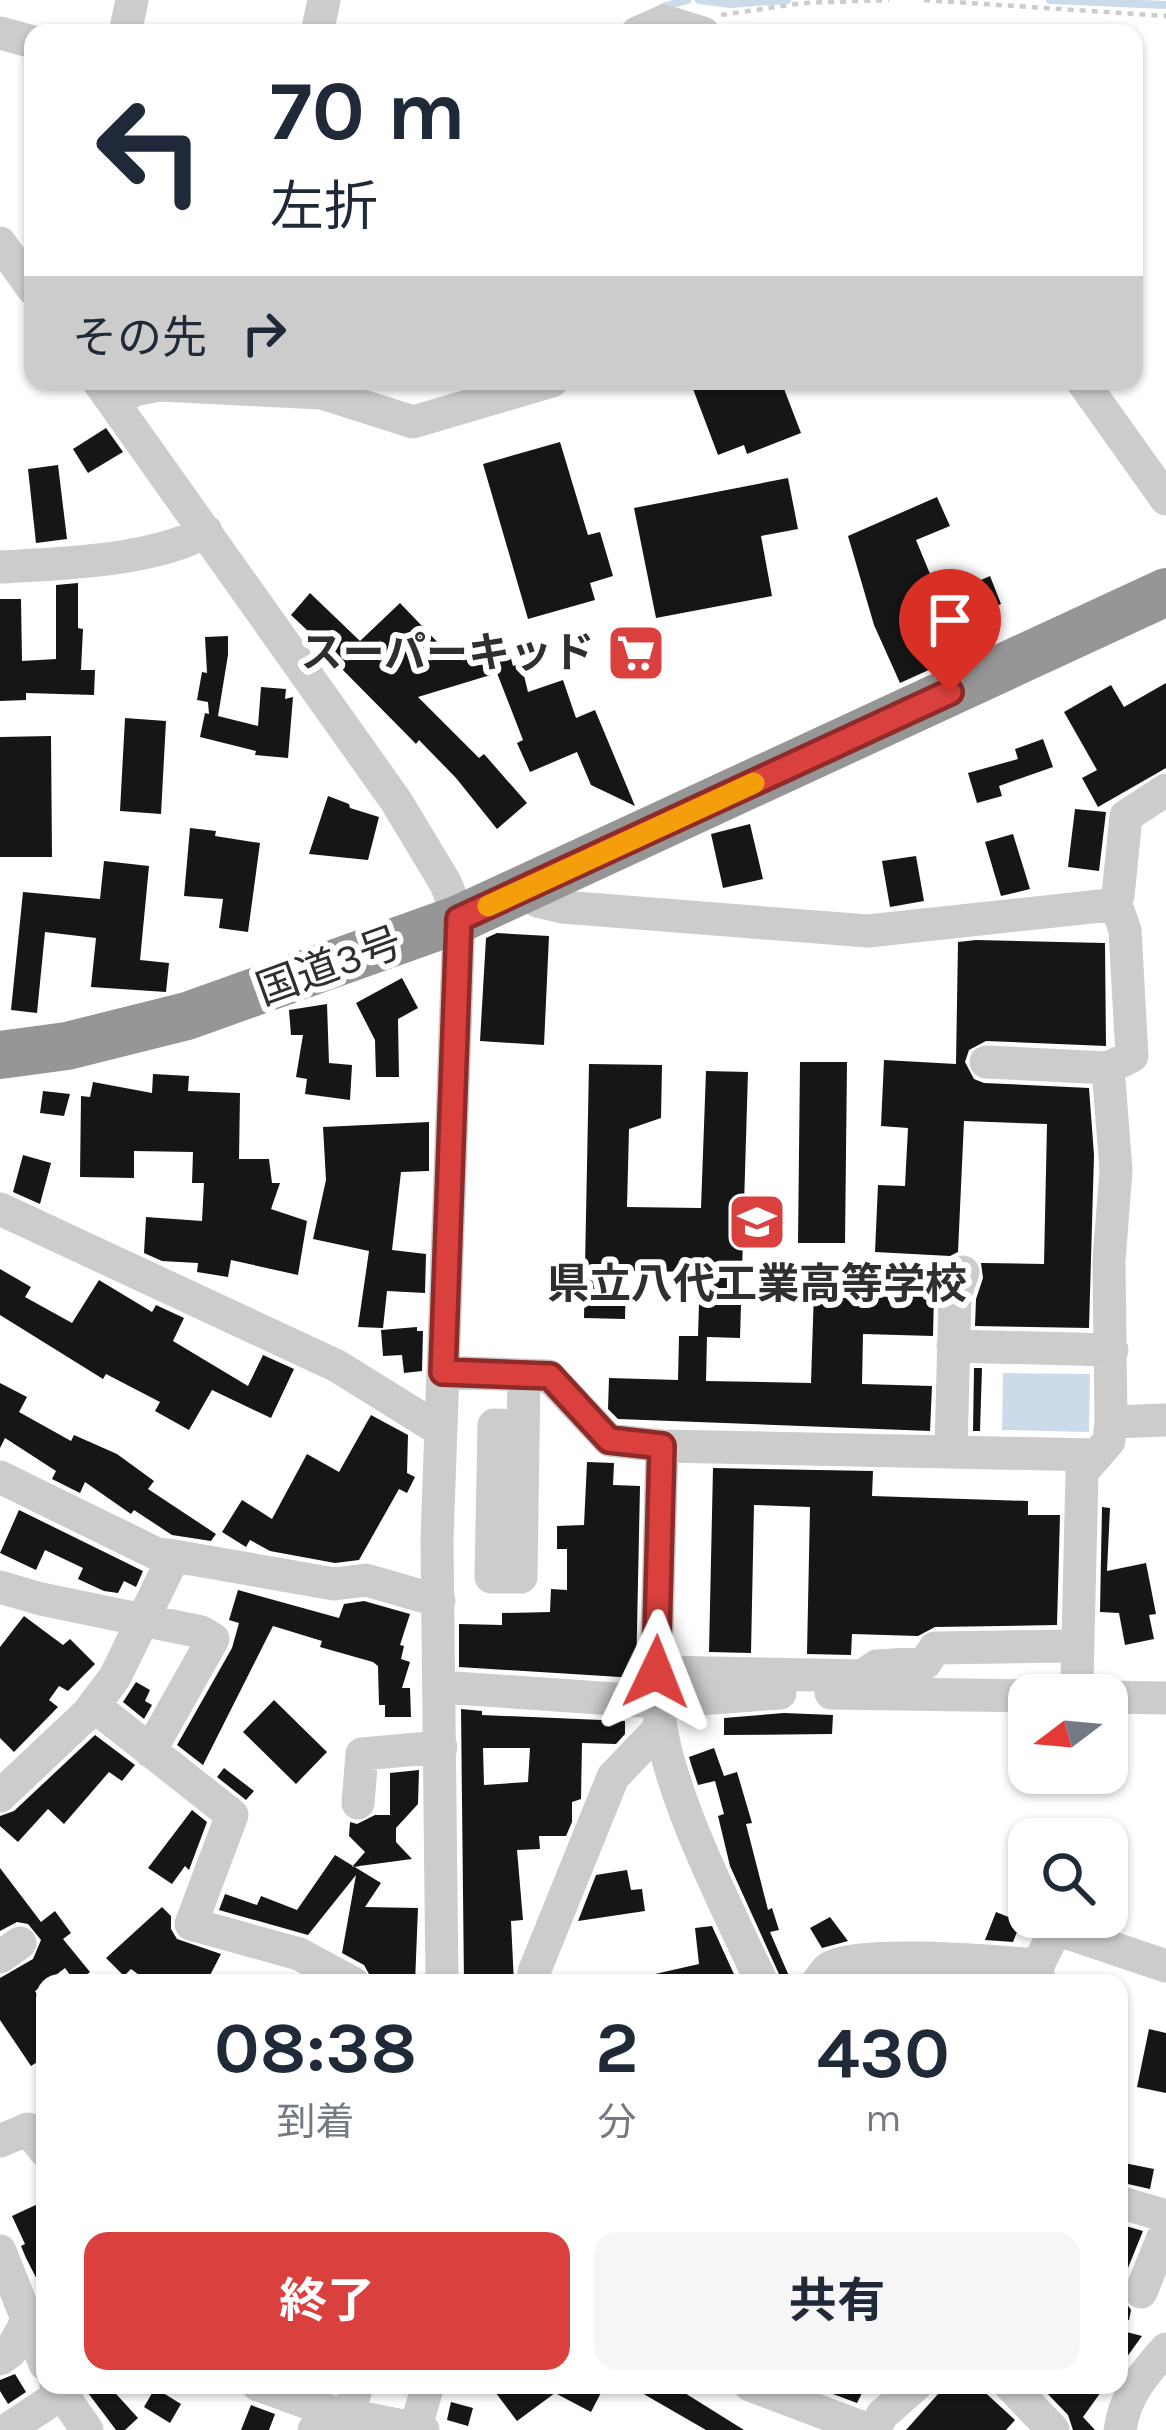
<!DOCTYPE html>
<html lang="ja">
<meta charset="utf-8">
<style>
:root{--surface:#fff;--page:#f6f6f7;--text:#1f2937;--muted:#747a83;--accent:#da403d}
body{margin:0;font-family:Karla,"Noto Sans JP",sans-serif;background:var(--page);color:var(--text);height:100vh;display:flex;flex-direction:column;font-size:45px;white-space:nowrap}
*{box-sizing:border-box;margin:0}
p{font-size:39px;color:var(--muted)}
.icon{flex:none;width:66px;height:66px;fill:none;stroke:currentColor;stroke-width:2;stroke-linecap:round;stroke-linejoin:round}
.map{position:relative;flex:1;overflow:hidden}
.panel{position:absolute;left:36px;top:1974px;width:1092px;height:420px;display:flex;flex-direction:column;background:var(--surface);border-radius:24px;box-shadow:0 3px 9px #0004}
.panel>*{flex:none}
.banner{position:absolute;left:24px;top:24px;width:1119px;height:366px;border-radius:24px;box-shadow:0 3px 9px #0004;background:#fff;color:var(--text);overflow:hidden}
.needle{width:78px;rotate:254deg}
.fabs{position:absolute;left:1008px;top:1674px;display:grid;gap:24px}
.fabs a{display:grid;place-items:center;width:120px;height:120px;border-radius:24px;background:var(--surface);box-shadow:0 3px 9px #0004;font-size:60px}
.pin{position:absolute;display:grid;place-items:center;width:102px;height:102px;color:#fff;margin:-123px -51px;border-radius:50% 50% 50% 0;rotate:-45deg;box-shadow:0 0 12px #0007}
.pin .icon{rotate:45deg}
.me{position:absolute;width:132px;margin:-66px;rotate:2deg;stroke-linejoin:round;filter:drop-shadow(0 0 9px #0008)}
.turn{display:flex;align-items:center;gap:42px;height:252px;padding:0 48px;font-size:54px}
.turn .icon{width:156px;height:156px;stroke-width:2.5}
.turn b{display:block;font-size:84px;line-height:102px}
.then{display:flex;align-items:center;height:114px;padding:0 48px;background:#0003;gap:24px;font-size:45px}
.eta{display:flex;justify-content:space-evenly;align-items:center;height:204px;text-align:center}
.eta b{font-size:72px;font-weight:700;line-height:84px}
.primary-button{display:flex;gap:24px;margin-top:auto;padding:24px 48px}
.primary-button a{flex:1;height:138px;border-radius:24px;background:var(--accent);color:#fff;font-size:48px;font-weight:700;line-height:138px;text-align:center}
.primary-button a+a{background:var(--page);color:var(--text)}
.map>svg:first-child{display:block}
.water{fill:#cbdbea}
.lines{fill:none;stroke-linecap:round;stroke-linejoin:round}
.stream{stroke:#cbdbea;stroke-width:8}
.building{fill:#161616;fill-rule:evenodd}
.path{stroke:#ccc;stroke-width:4.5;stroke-dasharray:6 6;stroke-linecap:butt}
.minor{stroke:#ccc;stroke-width:33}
.highway{stroke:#969696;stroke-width:48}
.route-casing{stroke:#8e2a28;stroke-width:30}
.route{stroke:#da403d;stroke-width:21}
.slow{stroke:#f59e0b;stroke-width:21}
.labels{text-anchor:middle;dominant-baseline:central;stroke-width:12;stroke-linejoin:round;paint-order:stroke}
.poi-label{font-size:42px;font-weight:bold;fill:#2f2f2f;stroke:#fff;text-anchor:end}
.street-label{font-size:42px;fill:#2f2f2f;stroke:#fff}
</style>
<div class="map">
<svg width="1166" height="2430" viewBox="0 0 1166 2430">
<rect width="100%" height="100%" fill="#fff"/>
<path class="water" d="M1003,1373L1090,1374L1089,1432L1002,1430Z"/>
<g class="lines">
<path class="stream" d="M699,0L730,4L787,0
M1050,0L1166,5
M663,7L687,0"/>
</g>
<path class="building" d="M690,381H781L801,433L747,454L744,445L718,455Z
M106,428L123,452L88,473L73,449Z
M560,442L588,535L600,532L613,576L590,583L595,600L528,619L483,464Z
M58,465L67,539L36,543L28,469Z
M788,478L798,529L761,536L772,596L656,618L634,508Z
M937,497L950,526L916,540L940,598L990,576L1001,604L961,621L973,650L900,683L874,625L848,536Z
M78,583V628L83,629L81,670H95L94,695L26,693V700L0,701V599H21L22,661L56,659V585Z
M310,593L360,641L400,603L444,649L504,633L513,666L521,663L528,692L563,680L576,718L595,710L635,806L591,785L577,752L530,772L517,743L523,740L497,673L418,697L479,758L484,754L527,803L497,829L456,778L419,740L416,744L341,668L344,665L291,615Z
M228,636V655L218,716L258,726L261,687L286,689L285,699L293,697L288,758L255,755L256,751L200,737L205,713L209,714L208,702L197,700L202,672L207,673L205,637Z
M1166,683V768L1098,807L1082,778L1097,770L1064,712L1111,685L1124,707Z
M125,718L166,721L161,814L120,811Z
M51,736L52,857H0V737Z
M1043,739L1053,767L999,786L1002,796L977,803L968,773L1018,759L1015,749Z
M328,796L349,804L350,808L379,817L368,860L309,854Z
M1075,809L1106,812L1099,871L1068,867Z
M750,824L763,879L723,888L711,834Z
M190,828L216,831L215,836L260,843L248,932L219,928L223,899L184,896Z
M1013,834L1030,889L1001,896L985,842Z
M916,856L924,901L890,907L882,861Z
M104,861L149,866L140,960L169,963L166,992L91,987L96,938L45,932L37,1013L11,1010L23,892L100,899Z
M497,933L549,936L544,1045L480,1041L486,938Z
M976,940L1105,943L1106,1046L986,1041L969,1050L965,1062L974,1079L984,1083L1089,1088L1094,1155L1089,1328L975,1326L976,1299L983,1278L981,1263L1044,1264L1047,1124L964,1121L958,1252L950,1256L875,1252L878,1185L905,1186L908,1128L881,1126L884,1060L956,1064L958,942Z
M402,978L418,1008L398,1019L399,1077H376L375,1040L356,1003Z
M327,1004L329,1063L352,1065L350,1100L305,1094L307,1079L296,1077L303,1035H291L289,1010Z
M800,1062H847L845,1243H798Z
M589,1064L662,1065L661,1118L629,1129L627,1207L701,1208L706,1071L748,1072L740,1338L707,1337L706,1381L811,1383L814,1290L864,1288V1292L934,1294L933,1336L863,1334L862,1384L932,1386L930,1431L618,1419L608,1409L609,1378L678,1380L679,1336H698L700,1272L626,1271L625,1319L584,1318Z
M153,1074L189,1076L188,1091L240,1093L239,1159H269L272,1183H280L271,1209L307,1221L298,1275L231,1260L228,1277L197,1272L198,1263L162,1261L144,1253L146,1217L202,1221L204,1183H192L193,1152L134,1151V1178L80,1177L81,1096L90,1097L93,1082L152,1093Z
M43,1091L70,1094L64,1116L40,1113Z
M429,1122V1171L401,1172L392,1250L426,1254L425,1293L387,1291L383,1328L358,1327L369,1251L313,1239L326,1180L323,1127Z
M23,1155L51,1163L40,1204L13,1192Z
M0,1269L31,1287L25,1297L72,1323L99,1280L152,1312L156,1305L184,1318L173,1341L248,1386L263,1355L294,1369L271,1418L212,1390L189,1430L155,1411L160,1402L106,1374L103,1379L0,1315Z
M417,1327V1331H423L422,1371L404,1373L402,1355L383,1356L381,1330Z
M974,1368H982L980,1431H973Z
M0,1383L27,1397L19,1412L71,1441L74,1435L117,1454L154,1481L148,1489L216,1534L211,1541L172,1535L134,1510L131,1514L85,1482L80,1493L52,1479L56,1471L5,1438L0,1448Z
M371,1415L408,1435L407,1473L415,1477L407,1493L399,1489L359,1560L335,1563L270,1551L250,1540L246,1547L222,1532L242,1500L272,1519L307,1454L339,1472Z
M587,1462L614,1463L613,1485L640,1486L636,1678L459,1667V1624L502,1625V1613L550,1612L551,1589L567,1590V1549H557V1526L584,1525Z
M713,1468L873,1471L872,1496L1028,1501V1515H1060L1057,1625L935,1627L918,1636L852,1634L851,1655L807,1654L810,1507L754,1505L751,1653L709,1652Z
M1102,1507L1110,1508L1107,1571L1146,1563L1156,1614L1149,1615L1154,1639L1125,1645L1119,1613L1100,1612Z
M19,1510L143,1571L136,1587L124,1581L118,1593L104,1591L78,1579L83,1568L45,1550L36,1570L0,1553Z
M238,1590L339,1618L344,1604L364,1601L410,1614L400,1645L404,1646L401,1659L410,1662L402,1688H410L411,1717H385V1705H379L378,1666L373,1662L320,1647L322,1641L273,1626L203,1765L177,1745L232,1648L239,1623L229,1620Z
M24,1616L63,1645L70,1639L95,1664L68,1691L59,1686L49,1700L58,1707L14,1752L0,1738V1647Z
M136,1682L150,1690L145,1701L152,1705L144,1719L123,1702Z
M274,1700L327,1752L296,1784L243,1732Z
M461,1709L482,1711V1715L625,1721V1734L616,1744L582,1743L581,1799L572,1802V1822L566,1836H539L540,1849L517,1850L523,1920L511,1921L514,1983H464ZM483,1748H530L528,1782L484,1785Z
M784,1713L833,1715L832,1734L724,1735V1718Z
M95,1735L135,1765L122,1781L109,1772L64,1824L48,1809L18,1842L0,1826V1816L14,1811Z
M714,1748L724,1776L737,1772L752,1823L746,1824L768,1910L772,1908L779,1930L770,1932L792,1983H783L730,1866L718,1816L724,1814L715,1781L698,1785L691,1764L689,1757Z
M224,1768L254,1791L246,1800L217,1777Z
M419,1770L418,1804L396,1828V1842L412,1859L352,1867L365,1852L349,1836L350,1822L357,1824L375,1815H390V1773Z
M192,1810L207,1822L189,1870L185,1866L172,1884L148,1868Z
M335,1855L381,1883L365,1907L418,1908L415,1983H374L364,1965L342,1953L356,1875L308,1935L219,1910L225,1894L257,1905L261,1896L297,1910Z
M0,1868L41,1922L55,1911L71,1933L63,1939L90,1972L76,1983L65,1968L35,1991L45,2009V2057L31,2066L0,2020V1978L33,1959L41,1940L28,1924L17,1922L0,1931Z
M627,1870L631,1890L642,1889L645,1911L578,1921L596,1875Z
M162,1907L171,1916V1929L177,1939L221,1954L206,1983H150L131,1969L124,1976L106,1958Z
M996,1912L1021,1922L1013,1942L985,1940Z
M830,1917L848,1941L822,1948L810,1928Z
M712,1926L738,1983H656L655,1974L699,1964L695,1928Z
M1149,2029L1166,2033V2093L1137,2087Z
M1119,2162L1154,2169L1150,2189L1119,2182Z
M40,2203L45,2215V2295L26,2258L21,2246L25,2244L12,2216Z
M1119,2224L1143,2231L1121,2285V2296L1131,2310L1129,2320H1119Z
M1119,2330L1142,2336L1119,2368Z
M15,2374L26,2392L8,2404L0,2391V2380Z
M82,2385H108L138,2418L125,2430H116Z
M490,2385H605L591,2412L555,2393L517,2421Z
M628,2385H672L744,2430H706Z
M809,2385H866L857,2403Z
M946,2385H977L1015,2420L1006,2430H906Z
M1048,2385H1106L1083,2417L1095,2430H1073L1068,2415L1044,2390Z
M155,2388L181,2404L170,2423L144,2407Z
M451,2402L473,2408L468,2426L447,2420Z
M251,2405L275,2414L269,2430H241Z"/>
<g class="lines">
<path class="path" d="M924,0L1166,16
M721,15L803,3L889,0"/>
<path class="minor" d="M0,33L33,42
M125,33L132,0
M317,33L324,0
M637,33L664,21L703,33
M0,243L33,289
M98,381L396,801L446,884L459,919L437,1540L442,1983
M1082,381L1166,499
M114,403L134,390L159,385L322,393L413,422L552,381
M0,567C58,564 156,561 206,531
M524,889L537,901L562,907L868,931L1110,905L1118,896L1126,816L1166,790
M986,1062L1108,1068L1132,1056L1125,930L1115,902
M0,1209L337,1366L440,1430
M953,1346L1112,1350
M443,1372L549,1376L609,1440L662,1446L656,1672L862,1676L877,1666L925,1663L935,1648L1078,1646
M1111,1422L1166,1420
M523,1426L494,1425L491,1577H521L524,1375
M662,1446L1096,1455
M951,1450L955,1295L963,1272
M0,1477L157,1554L174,1556
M0,1587L41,1599L201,1632L213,1639L150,1751
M1077,1681L1082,1472L1109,1441L1111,1422L1109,1261L1116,1170L1108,1068
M441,1687L658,1702L780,1693
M831,1693L1029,1696
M1107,1697L1166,1698
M658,1702C662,1784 727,1907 762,1983
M94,1706L232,1815L191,1924L299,1954L353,1983
M0,1796L88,1713L115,1677L174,1556L334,1584L366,1580L439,1601
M358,1803L362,1754L441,1747
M0,1957L20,1943
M534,1972L613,1777L660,1728
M817,1983C821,1978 824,1972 829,1968C856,1949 1001,1962 1038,1965
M1038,1983V1965L1056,1929L1166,1966
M0,2141L28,2129L45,2151
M1119,2202L1166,2216
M0,2251L45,2364
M1141,2292L1166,2230
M0,2359L10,2352L27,2321
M56,2385L87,2430
M258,2385L333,2412
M750,2385L869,2430
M1010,2385L1053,2430
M349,2415L357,2385
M7,2430L61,2394
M314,2430L333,2412L423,2430
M415,2430L428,2385
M874,2430L882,2415L916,2385
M1120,2430C1125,2395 1143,2375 1166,2349"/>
<path class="highway" d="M0,1055L67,1046L187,1016L459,919L1166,592"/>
</g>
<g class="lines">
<g class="route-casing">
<path id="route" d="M656,1672L662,1446L609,1440L550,1376L443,1372L459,919L950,692"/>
</g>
<use href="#route" class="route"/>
<path class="slow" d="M488,906L754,783"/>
</g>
<defs>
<g id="supermarket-square" transform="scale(3)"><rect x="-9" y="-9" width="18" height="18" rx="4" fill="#da403d" stroke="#fff"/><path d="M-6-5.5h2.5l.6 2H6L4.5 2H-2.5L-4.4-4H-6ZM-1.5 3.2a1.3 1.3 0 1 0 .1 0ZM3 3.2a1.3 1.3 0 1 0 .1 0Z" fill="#fff"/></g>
<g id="school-square" transform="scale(3)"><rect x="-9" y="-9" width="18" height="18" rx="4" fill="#da403d" stroke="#fff"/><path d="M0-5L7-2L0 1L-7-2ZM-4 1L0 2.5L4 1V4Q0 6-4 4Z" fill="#fff"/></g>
</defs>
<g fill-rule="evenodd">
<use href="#supermarket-square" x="636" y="653"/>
<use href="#school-square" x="757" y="1222"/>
</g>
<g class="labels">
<g class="poi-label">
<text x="594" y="653">スーパーキッド</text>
<text x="757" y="1284" text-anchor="middle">県立八代工業高等学校</text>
</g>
<g class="street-label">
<text transform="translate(329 966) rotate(-20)">国道3号</text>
</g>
</g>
</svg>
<div class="fabs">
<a><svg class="needle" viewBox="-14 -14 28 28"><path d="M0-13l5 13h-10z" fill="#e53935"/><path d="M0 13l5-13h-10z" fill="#747a83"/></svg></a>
<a><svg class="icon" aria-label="search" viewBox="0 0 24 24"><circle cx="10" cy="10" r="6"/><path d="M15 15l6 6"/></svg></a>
</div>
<div class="pin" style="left:950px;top:692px;background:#d93025"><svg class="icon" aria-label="arrive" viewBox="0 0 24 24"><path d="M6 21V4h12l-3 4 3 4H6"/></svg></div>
<svg class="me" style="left:656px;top:1672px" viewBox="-20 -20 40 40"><path d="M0-17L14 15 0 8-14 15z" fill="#da403d" stroke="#fff" stroke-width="4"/></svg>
<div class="banner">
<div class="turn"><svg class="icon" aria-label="left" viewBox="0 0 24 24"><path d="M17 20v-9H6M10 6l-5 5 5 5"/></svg><div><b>70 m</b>左折</div></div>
<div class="then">その先<svg class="icon" aria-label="right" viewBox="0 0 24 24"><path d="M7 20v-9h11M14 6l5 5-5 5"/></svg></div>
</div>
<section class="panel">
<div class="eta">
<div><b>08:38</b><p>到着</p></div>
<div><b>2</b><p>分</p></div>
<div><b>430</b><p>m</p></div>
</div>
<div class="primary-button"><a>終了</a><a>共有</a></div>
</section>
</div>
